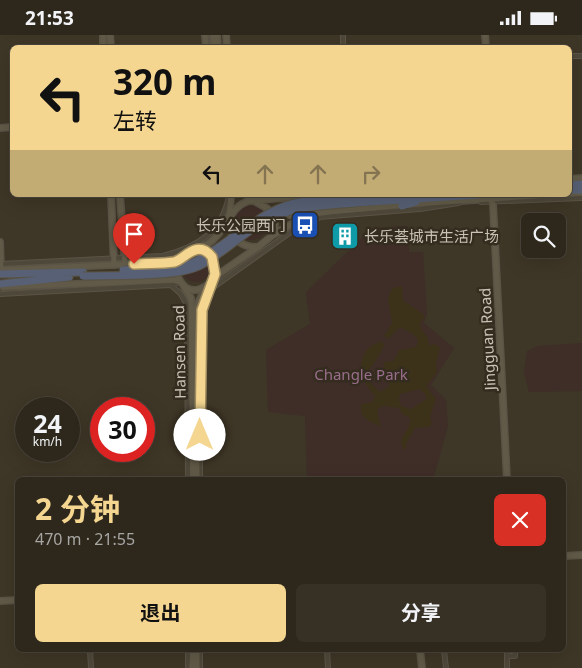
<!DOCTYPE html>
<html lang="zh">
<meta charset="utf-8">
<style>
:root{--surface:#2e281c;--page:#363025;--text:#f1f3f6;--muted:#a7a6a3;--line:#49443b;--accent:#f4d691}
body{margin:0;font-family:"Noto Sans","Noto Sans SC",sans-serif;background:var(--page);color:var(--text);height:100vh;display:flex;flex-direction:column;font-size:19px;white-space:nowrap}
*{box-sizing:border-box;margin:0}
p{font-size:16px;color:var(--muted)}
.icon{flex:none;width:28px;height:28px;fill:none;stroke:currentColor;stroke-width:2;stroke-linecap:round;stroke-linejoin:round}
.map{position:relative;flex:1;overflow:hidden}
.panel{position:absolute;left:15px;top:442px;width:551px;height:175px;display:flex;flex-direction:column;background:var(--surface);border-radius:8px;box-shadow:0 5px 20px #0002,0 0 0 1px var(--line)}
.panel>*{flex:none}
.guide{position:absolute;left:10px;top:10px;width:562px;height:152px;border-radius:8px;box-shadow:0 5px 20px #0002,0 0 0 1px var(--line);background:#f4d691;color:#111;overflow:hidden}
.fabs{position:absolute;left:521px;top:178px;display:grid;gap:10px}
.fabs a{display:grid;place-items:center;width:45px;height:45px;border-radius:8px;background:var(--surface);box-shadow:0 5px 20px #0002,0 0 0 1px var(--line);font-size:25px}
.speed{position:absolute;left:15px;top:362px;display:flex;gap:10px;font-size:25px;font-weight:700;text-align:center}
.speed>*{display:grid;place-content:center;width:65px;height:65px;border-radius:50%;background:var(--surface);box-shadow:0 5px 20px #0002,0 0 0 1px var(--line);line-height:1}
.speed small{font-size:12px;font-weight:400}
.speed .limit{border:8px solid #d22;background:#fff;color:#111}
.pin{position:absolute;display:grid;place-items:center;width:42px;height:42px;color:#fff;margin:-51px -21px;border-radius:50% 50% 50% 0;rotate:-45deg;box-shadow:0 0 5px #0007}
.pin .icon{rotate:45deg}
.me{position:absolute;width:55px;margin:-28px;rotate:0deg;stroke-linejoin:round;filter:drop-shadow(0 0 4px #0008)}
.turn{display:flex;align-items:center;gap:18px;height:105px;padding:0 20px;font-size:22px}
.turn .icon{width:65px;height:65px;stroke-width:2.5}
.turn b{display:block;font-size:35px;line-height:42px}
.lanes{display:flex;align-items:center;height:48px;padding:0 20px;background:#0003;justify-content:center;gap:25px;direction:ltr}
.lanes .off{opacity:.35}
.round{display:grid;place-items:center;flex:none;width:52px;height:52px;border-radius:8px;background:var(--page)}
.headline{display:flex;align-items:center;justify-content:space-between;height:85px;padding:0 20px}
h1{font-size:30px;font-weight:700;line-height:38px;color:var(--accent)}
.cta{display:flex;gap:10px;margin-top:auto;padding:10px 20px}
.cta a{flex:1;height:58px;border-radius:8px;background:var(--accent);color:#111;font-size:20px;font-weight:700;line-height:58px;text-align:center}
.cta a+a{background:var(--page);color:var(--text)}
.status{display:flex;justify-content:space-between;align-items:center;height:35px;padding:0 25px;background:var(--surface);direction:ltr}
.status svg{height:14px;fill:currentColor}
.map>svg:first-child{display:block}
.green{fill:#3f2d28}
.water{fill:#3c3119;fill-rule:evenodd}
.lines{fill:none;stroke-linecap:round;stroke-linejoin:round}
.street-casing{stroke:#5b5446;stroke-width:6}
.secondary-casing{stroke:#5b5446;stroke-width:8}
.highway-casing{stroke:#595345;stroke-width:9}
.street{stroke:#4e483a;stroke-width:4}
.secondary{stroke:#615a48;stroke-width:5}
.highway{stroke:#576074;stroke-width:7}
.highway-bridge-casing{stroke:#595345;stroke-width:9;stroke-linecap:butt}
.highway-bridge{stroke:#576074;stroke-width:7}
.route-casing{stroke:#9f8b5e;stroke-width:12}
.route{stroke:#f4d691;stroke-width:9}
.labels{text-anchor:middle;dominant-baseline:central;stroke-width:5;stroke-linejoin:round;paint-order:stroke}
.poi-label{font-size:15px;fill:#c9c3b6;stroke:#342d1f;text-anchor:end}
.street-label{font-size:15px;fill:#c9c3b6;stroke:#342d1f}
.park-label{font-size:15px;fill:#996e8c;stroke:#342d1f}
</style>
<div class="status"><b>21:53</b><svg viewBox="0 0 49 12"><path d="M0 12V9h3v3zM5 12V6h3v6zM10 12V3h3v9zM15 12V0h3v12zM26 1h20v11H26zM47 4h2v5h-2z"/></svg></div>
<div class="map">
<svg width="582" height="633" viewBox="0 0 582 633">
<rect width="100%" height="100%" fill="#3e3626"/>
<path class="green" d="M234 188a17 17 0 1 1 34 0a17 17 0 1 1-34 0Z
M408,191L409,217H423L427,279L424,288L454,313L431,350L446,365L448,391L433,445H307L305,381L268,377L266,315L310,289L306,257L368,197L367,193Z
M182 233a14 14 0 1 1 28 0a14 14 0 1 1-28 0Z
M582,308V356L529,357L524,337L527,316L538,311Z"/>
<path class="water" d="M402,251L403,265C410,271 421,275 425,282L420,288C421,298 428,298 429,310L434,309L440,312C438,322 435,327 437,337L428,349L427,352L436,364L430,382L432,387L430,392L415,393L407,407L405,416C394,402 411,398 410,383L402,379L399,373L383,371L378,374V380L381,392C370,386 359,384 361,369L372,367L375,361C358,344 353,314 382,306L384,310C383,316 372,332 367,337L368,346L380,357L389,351L383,327L393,326L399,315L416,312L418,306L414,300L400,292L388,304L384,301L392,288L388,263L392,253ZM419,354L425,359L426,364L411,374L401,371L399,362L401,359Z"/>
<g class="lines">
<g class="street-casing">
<path id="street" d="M343,0V12
M570,21H582
M481,167L582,163
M319,182L420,174L459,168
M0,229L163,221C197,212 223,197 229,160
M171,250L181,259L187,270L188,445
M0,259L170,250L180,247
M200,445V326L202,275L206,261L215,251L302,189L321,182
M90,615L91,633
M188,615V633
M327,615L328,633
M444,615L446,633
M507,615V633
M507,621H515V615
M200,633V615"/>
</g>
<g class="secondary-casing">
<path id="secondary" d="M103,0V12
M110,0L111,12
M205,0L206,12
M213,0L214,12
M217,0L218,12
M226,0L227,12
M485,0L486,12
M0,93L12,92
M570,144L582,143
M570,159L582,158
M111,160L114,230
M120,160L125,229
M246,160C261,174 281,170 273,200
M490,164L493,169L507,445
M413,169L550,160
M286,177L290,180H306
M229,181L231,160
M0,207L1,235
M258,212C227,213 218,178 248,166L315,160
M194,215L209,218C218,229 216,249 200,254C184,260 174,240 176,227C184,217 197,215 208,209C217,203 223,194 229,184
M0,235L176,227
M213,243L258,212L273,200L307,180L329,177L405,170
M183,250L191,263L193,445
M3,252L173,245L180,247
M197,445L196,273L206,251
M564,521L582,520
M0,566L18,565
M420,615L422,633
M192,633L193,615
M197,633V615"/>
</g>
<g class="highway-casing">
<path id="highway" d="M570,150L582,149
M570,155H582
M352,163L391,160
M354,168L477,160
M402,171L416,167
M0,239L83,237
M0,249L69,242"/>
</g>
<use href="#street" class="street"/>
<use href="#secondary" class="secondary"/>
<use href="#highway" class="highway"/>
<g class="highway-bridge-casing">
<path id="highway-bridge" d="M123,235C143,234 173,236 192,228C223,214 247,187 280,173C301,163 329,165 352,163
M83,241C113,240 173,243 199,231C221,220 238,202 259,190C288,171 320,171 354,168"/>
</g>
<use href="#highway-bridge" class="highway-bridge"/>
</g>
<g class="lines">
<g class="route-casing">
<path id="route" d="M134,229C147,228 161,229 174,227C184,225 197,203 212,222L215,239L202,275L200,400"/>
</g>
<use href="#route" class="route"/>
</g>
<defs>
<g id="bus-square" transform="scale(1.4375)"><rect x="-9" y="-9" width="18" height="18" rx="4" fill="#1a4fb4" stroke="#342d1f"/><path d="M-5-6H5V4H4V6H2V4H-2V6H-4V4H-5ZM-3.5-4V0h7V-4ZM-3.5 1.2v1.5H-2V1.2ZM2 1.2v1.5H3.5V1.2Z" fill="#fff"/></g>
<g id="building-square" transform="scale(1.4375)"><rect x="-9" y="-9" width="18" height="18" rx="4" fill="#0f9aa8" stroke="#342d1f"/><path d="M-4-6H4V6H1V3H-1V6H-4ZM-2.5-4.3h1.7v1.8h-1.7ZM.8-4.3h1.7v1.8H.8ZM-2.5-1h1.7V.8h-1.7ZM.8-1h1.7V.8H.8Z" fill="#fff"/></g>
</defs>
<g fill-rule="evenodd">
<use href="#bus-square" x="305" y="190"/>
<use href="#building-square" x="345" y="201"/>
</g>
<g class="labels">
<g class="poi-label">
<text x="286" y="190">长乐公园西门</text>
<text x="364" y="201" text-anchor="start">长乐荟城市生活广场</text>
</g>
<g class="street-label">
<text transform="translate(487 304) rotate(-93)">Jingguan Road</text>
<text transform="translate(179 317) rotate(-91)">Hansen Road</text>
</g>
<g class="park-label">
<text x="361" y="339">Changle Park</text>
</g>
</g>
</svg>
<div class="fabs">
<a><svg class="icon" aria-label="search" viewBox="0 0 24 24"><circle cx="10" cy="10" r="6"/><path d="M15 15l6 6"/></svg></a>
</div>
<div class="speed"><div>24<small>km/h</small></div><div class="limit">30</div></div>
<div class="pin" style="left:134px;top:229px;background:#d93025"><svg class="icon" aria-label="arrive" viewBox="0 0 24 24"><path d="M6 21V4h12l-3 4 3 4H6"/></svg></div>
<svg class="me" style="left:200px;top:400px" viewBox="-20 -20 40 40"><circle r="19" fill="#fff"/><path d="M0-13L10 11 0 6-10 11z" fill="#f4d691"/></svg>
<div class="guide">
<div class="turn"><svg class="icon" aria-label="left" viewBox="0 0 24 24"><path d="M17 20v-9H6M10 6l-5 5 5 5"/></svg><div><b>320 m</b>左转</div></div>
<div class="lanes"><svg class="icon" aria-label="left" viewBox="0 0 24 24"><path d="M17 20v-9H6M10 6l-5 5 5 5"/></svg><svg class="icon off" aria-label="ahead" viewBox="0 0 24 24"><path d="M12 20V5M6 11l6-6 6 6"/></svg><svg class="icon off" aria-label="ahead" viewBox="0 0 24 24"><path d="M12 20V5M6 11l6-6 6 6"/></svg><svg class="icon off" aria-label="right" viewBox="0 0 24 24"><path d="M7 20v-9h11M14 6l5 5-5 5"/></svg></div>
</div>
<section class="panel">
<div class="headline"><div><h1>2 分钟</h1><p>470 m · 21:55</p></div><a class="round" style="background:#d93025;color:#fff"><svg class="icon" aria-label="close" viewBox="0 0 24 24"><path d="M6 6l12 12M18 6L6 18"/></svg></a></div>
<div class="cta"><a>退出</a><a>分享</a></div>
</section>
</div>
